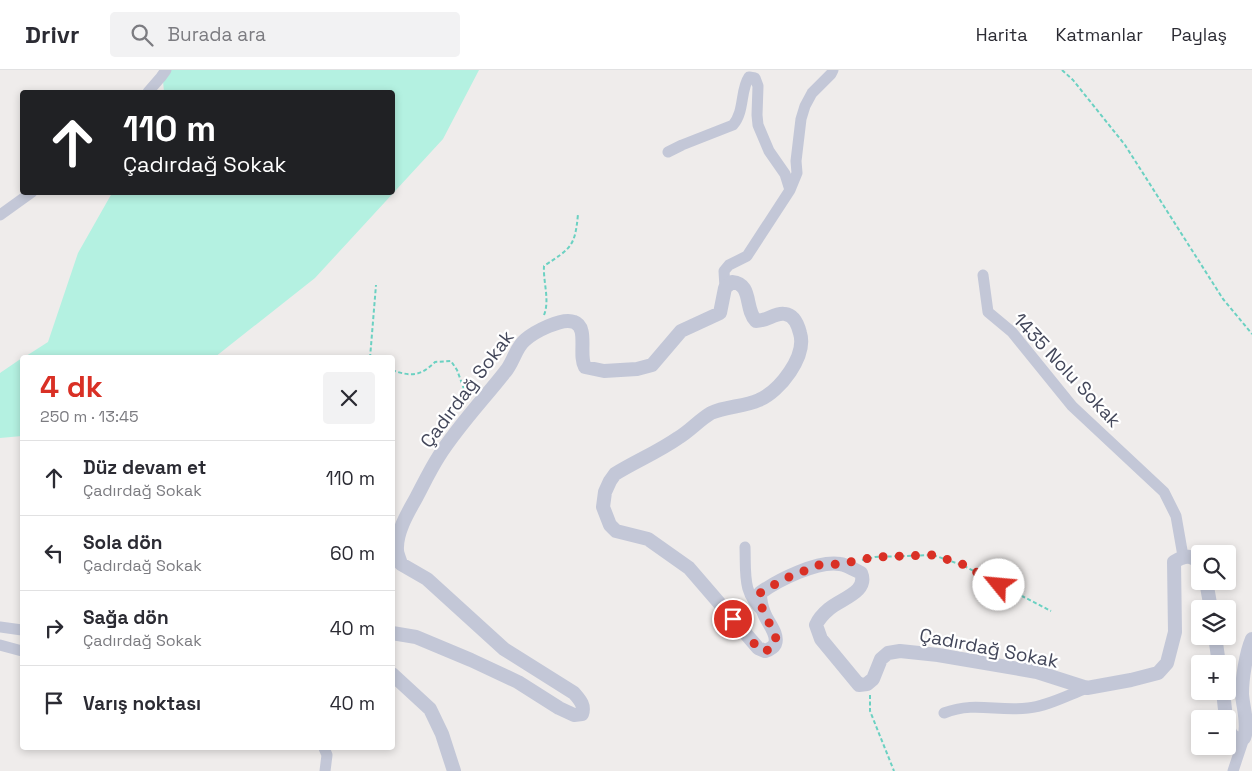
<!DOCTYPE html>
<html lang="tr">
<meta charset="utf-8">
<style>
:root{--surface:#fff;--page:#f2f2f3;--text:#2b2b33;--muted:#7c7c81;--line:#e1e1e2;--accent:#d93025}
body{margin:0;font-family:"Space Grotesk",sans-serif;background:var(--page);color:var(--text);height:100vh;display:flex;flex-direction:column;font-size:19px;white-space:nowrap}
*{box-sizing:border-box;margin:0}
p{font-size:16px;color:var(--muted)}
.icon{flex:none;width:28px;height:28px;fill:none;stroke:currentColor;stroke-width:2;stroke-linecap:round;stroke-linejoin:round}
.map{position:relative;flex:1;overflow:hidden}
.panel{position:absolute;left:20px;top:285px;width:375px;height:395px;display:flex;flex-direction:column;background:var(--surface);border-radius:5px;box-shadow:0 2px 8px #0003}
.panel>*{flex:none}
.hud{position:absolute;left:20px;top:20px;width:375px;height:105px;border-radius:5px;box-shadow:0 2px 8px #0003;background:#202124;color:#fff;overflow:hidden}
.controls{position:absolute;left:1191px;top:475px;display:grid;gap:10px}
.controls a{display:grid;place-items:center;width:45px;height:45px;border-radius:5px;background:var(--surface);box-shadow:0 2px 8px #0003;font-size:25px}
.pin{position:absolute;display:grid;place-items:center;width:42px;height:42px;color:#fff;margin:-21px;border:2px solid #fff;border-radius:50%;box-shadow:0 1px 5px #0007}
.me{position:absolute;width:55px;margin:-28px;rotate:298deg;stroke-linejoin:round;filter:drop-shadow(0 0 4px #0008)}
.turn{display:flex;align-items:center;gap:18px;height:105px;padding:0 20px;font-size:22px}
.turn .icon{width:65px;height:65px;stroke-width:2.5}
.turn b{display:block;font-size:35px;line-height:42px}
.round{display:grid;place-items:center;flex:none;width:52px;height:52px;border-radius:5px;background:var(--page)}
.headline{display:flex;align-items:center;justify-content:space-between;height:85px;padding:0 20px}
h1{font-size:30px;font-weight:600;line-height:38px;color:var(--accent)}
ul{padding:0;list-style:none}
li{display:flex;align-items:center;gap:15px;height:75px;padding:0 20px;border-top:1px solid var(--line)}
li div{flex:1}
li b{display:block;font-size:19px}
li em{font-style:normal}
header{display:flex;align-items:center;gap:30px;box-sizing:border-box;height:70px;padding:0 25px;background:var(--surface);border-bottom:1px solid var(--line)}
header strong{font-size:24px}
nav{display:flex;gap:28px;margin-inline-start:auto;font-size:18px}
.search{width:350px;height:45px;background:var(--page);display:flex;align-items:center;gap:12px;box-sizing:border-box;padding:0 18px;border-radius:5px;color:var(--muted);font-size:19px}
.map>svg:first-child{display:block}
.green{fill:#b4f1e1}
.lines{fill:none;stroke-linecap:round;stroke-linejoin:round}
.path{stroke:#6bd1c2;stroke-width:2;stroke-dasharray:4 2.5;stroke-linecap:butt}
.minor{stroke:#c3c7d7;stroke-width:11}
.tertiary{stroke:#c3c7d7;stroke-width:14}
.route{stroke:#d93025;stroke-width:9;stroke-dasharray:0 16.2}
.labels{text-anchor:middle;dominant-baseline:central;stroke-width:4.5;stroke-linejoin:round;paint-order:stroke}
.street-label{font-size:19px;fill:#43475a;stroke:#fff}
</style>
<header>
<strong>Drivr</strong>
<div class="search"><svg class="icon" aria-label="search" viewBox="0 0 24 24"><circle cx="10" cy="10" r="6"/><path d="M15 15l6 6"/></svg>Burada ara</div>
<nav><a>Harita</a><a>Katmanlar</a><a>Paylaş</a></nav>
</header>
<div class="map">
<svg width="1252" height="701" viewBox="0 0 1252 701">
<rect width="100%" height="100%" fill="#efeceb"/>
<path class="green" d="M162,0H479L443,69L315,208L215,287L23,288L48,272L78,183L112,123L392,122V22H164Z
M22,288V366L0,368V303Z"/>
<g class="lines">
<path class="path" d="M1062,0L1073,10L1125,75L1223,229L1252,264
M544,245C550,230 543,212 544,196C571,178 575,177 578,144
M370,288L376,215
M392,300C411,307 421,306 435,292L451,291L457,300L468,330
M862,490L875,487L933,485L962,495L1051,541
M870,625V641L894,701"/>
<path class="minor" d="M148,22L161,7L166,0
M668,82L682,75L733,55C745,41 740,20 749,7L755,8L758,16L757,45L758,55L769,81L785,104L790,120
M0,145L32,122
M983,205L988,242L1012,262L1072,336L1164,422L1176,446L1183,486
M725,218L724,201L729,195L747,186L790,120L797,103L796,91L801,49L805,36L812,23L831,4L833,0
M745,477C746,505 742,523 764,543
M0,557L22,560
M0,575L22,581
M944,643C975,631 997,642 1028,638C1048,636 1068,625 1087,618
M324,678L327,685L325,701
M1233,701L1244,668"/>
<path class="tertiary" d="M1206,511L1211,539
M392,563L416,567L471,590L518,612L559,638L574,645L582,644C585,635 580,630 574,623L504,579L427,509L401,494C400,490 397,484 397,480C396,463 407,444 415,430C423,415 430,400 439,386C458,356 483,330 505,302C513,293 516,277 525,270C534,262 562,247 574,252C589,257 578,285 585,297L604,301L637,299L652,295L681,261L720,243L725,218L732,212C753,214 744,238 756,251C768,251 775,242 785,244C794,245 798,255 800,263C807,286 780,321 759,330C744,337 726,336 711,343C699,350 690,361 678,368C658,382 636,391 615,404L610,411L605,422L603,437L610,455L616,461L648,469L689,498L758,578L765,581C768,580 773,578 775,574C779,564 767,552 764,543C761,536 760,530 760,523C778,510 818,490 840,494C847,495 855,500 861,503C869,522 840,529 829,539C823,544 819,548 816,555L821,569L859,615L867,614L873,609L881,589L888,583L900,581L938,585L1037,602L1087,618L1131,610L1158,603L1167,593L1175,562L1174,492C1185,485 1193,484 1200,495
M1215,566L1219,594
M392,604L430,639L442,664L454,701
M1223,621L1226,649
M1228,655C1229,663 1232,667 1239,670L1244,668C1249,655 1243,638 1242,624C1242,609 1246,583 1252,569"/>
</g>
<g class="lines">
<path class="route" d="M733,549L758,578L765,581C768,580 773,578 775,574C779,564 767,552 764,543C761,536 760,530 760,523L784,509L819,495L840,494L875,487L933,485L962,494L999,515"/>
</g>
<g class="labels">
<g class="street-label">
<text transform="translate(1067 300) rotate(47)">1435 Nolu Sokak</text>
<text transform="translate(467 319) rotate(-53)">Çadırdağ Sokak</text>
<text transform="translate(989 578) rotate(11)">Çadırdağ Sokak</text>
</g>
</g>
</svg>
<div class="controls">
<a><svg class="icon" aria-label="search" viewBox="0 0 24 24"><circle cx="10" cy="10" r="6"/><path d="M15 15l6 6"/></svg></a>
<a><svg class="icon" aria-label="layers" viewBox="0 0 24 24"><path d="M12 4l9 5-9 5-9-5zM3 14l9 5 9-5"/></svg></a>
<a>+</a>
<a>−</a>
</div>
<div class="pin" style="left:733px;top:549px;background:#d93025"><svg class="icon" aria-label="arrive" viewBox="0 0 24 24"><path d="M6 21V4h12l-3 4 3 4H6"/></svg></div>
<svg class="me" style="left:999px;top:515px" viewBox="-20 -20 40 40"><circle r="19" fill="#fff"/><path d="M0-13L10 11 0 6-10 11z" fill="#d93025"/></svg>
<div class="hud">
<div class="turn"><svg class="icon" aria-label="ahead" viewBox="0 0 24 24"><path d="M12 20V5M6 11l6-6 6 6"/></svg><div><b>110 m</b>Çadırdağ Sokak</div></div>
</div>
<section class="panel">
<div class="headline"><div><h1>4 dk</h1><p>250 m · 13:45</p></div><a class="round"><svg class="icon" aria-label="close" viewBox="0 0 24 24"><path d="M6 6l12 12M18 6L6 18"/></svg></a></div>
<ul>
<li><svg class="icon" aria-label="ahead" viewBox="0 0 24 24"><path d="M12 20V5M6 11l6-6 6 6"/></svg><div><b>Düz devam et</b><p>Çadırdağ Sokak</p></div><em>110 m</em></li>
<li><svg class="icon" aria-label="left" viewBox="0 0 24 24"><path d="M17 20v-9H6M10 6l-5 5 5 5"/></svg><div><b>Sola dön</b><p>Çadırdağ Sokak</p></div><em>60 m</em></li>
<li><svg class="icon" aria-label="right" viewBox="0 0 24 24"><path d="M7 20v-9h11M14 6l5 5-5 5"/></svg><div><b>Sağa dön</b><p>Çadırdağ Sokak</p></div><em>40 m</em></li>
<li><svg class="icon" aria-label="arrive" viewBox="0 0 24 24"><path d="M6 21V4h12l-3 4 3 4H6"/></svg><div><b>Varış noktası</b></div><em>40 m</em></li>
</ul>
</section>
</div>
